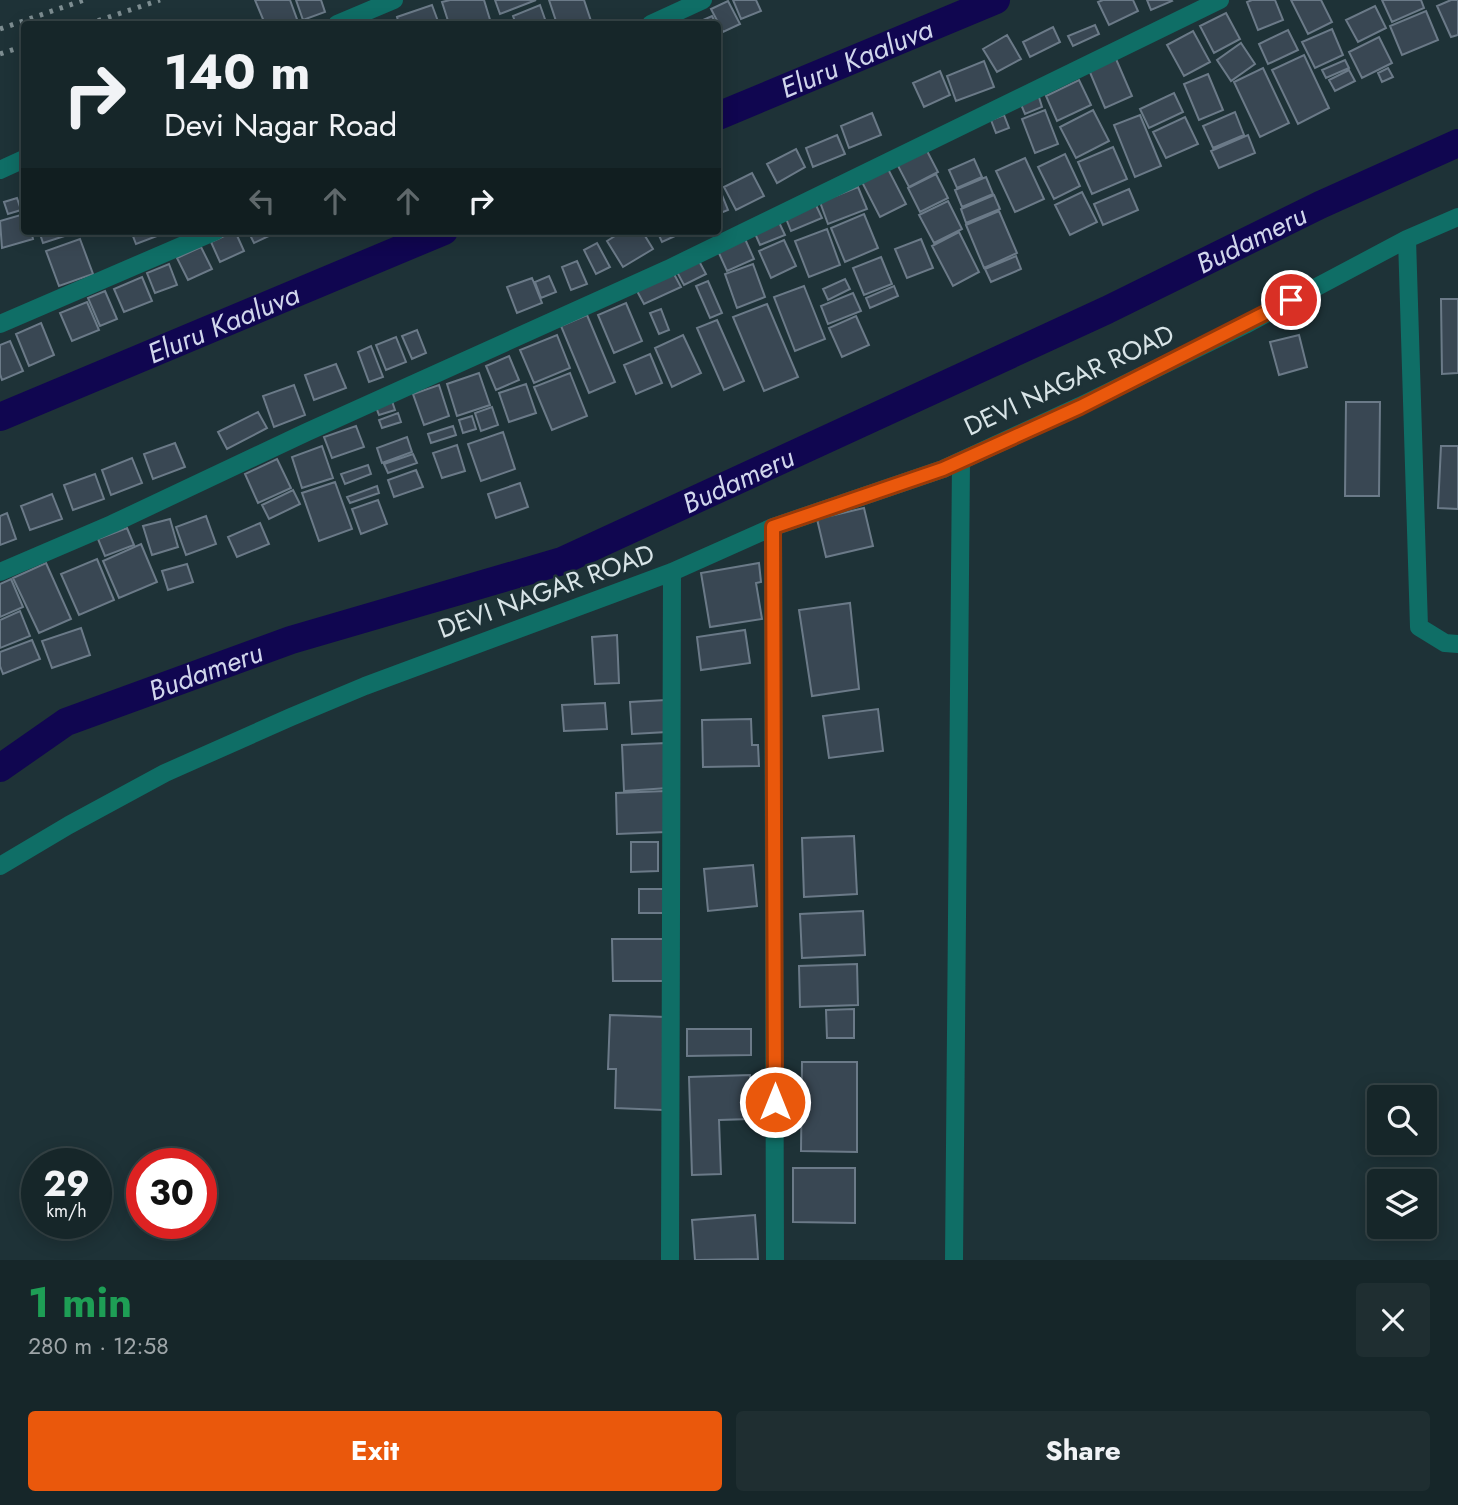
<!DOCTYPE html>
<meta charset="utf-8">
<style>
:root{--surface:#162629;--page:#1f2e31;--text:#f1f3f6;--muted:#9ea5a8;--line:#354346;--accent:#ea580c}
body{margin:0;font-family:Jost,sans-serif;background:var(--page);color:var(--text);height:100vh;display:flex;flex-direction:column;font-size:26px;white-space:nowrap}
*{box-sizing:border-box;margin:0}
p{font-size:23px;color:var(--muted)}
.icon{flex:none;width:38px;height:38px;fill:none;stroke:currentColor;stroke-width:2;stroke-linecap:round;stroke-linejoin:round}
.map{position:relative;height:1260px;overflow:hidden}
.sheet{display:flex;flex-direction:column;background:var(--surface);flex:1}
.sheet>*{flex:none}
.banner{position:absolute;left:21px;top:21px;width:700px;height:214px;border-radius:7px;box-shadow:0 4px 18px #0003,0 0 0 2px var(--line);background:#162629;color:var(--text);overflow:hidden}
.tools{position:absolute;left:1367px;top:1085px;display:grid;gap:14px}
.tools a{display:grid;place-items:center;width:70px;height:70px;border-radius:7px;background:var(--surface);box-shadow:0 4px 18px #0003,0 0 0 2px var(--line);font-size:35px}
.speed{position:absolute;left:21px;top:1148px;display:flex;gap:14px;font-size:35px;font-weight:700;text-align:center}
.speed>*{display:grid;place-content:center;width:91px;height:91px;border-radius:50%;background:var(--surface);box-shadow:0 4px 18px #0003,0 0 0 2px var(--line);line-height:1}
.speed small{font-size:18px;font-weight:400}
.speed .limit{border:10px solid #d22;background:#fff;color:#111}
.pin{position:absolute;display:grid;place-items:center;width:60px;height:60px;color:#fff;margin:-30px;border:4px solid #fff;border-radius:50%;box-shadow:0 2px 7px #0007}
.me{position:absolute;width:77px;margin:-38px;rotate:0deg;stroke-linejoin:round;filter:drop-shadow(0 0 5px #0008)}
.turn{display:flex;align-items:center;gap:24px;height:147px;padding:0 28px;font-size:32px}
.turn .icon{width:91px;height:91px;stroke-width:2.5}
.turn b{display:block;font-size:49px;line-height:60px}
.lanes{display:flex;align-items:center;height:66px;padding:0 28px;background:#0003;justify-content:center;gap:35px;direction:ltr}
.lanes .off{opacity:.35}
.round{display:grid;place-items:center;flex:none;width:74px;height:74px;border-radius:7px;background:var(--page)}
.overview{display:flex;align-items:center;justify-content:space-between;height:119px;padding:0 28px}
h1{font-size:42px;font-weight:700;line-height:52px;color:#1e9e55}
.primary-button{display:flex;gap:14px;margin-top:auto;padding:14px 28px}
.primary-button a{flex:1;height:80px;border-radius:7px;background:var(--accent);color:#fff;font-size:28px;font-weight:700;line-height:80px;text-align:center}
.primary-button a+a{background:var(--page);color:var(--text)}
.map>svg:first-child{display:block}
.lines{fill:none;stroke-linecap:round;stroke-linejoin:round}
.canal{stroke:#100650;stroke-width:28}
.building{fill:#394753;stroke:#6b7a88;stroke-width:2}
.minor{stroke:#0f6e66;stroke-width:18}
.rail{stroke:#7d8d91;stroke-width:5;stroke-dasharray:3.5 7;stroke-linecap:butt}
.route-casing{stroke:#983908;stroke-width:18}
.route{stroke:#ea580c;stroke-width:12}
.labels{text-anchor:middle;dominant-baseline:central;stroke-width:5;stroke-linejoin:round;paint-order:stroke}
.street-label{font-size:26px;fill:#d8e4e7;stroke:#1e3237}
.water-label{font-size:28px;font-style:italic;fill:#d1d6ec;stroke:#1e3237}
</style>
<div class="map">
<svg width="1458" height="1260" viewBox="0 0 1458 1260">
<rect width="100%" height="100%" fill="#1e3237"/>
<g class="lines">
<g class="canal">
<path id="s1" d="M718,116L996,0"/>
<path id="s2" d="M0,417L444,231"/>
<path id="s3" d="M0,768L66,722L291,640L562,561L1107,310L1320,205L1458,143"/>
</g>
</g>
<path class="building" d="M255,0H290L298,22L292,24H265Z
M296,0H321L325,12L303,20Z
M450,0H484L491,23L449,24L442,2Z
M495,0H536L500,14Z
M549,0H584L592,24H557Z
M733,0H756L761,11L741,19Z
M1103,0H1133L1138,11L1109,25L1098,2Z
M1147,0H1171L1172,1L1151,10Z
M1252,0H1275L1283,20L1258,30L1247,2Z
M1291,0H1321L1332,22L1308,34Z
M1382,0H1421L1424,8L1392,22Z
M1451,0H1458V35L1451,37L1437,6Z
M728,1L740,24L723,32L711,9Z
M432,5L439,24H399L397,17Z
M540,5L546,22L539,24H516L513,16Z
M1375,6L1386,28L1358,42L1346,20Z
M1426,11L1438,40L1402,55L1390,26Z
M1226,13L1240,39L1214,53L1200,26Z
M712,16L716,24H694Z
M1095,25L1099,34L1073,46L1068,36Z
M1053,27L1060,42L1030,57L1023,42Z
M1332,29L1343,55L1315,68L1302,42Z
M1288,30L1298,50L1268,64L1259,44Z
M1193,31L1210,62L1184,76L1167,45Z
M1007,35L1021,59L997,72L983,49Z
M1379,37L1392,63L1362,78L1349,52Z
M1241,43L1255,64L1231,81L1217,60Z
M1304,55L1329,108L1298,124L1272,70Z
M1116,59L1132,96L1105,108L1089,70Z
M1345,60L1349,68L1326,78L1322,70Z
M984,61L994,87L956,101L947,76Z
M1263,68L1289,123L1260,137L1234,82Z
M1388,68L1393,77L1382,82L1378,73Z
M1349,70L1355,81L1335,91L1329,80Z
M940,71L950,95L924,107L913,83Z
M1208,74L1223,110L1199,120L1184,84Z
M1079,80L1091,105L1057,121L1046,96Z
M1174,93L1183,112L1149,128L1140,109Z
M1038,94L1042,107L1025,114L1020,102Z
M1045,110L1058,144L1035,153L1022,119Z
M1093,110L1109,141L1076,158L1060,127Z
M1235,112L1244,135L1213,148L1203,126Z
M872,113L881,135L849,148L841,126Z
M1004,115L1009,128L996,133L991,120Z
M1140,115L1161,166L1135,177L1114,125Z
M1185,117L1198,144L1166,158L1153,132Z
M837,135L845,154L813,167L806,148Z
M1248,135L1255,153L1219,168L1211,151Z
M1113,147L1127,179L1092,194L1078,162Z
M796,149L805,167L777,183L767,164Z
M926,149L938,172L909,187L897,164Z
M1065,154L1080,186L1054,199L1038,167Z
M1025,158L1044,199L1015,212L996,171Z
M974,159L982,177L957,188L949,170Z
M888,169L906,204L880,217L862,182Z
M752,173L764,196L736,210L724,187Z
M936,174L948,198L920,212L908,188Z
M986,177L993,194L962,207L955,190Z
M718,185L728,210L718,214Z
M858,187L867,209L828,224L820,202Z
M1129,189L1138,210L1103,225L1094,204Z
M1082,192L1097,222L1070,235L1055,205Z
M994,195L1000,209L966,223L961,209Z
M17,198L21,210L8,214L4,202Z
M948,201L962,229L934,243L919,215Z
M815,203L822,218L791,231L785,216Z
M999,211L1017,253L984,268L966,225Z
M24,214V231H31L33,239L2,248L0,221Z
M864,214L878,248L845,262L831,228Z
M777,218L785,235L760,245L753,229Z
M827,229L840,265L809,277L795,241Z
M39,231H77V232L43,243Z
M131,231H164L165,233L136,244Z
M235,231L244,251L220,262L211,242Z
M248,231H271L273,234L254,243Z
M623,231H642L653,249L623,267L607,241Z
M657,231H686L662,242Z
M959,232L979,272L953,286L932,246Z
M80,239L93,274L59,286L46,251Z
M745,239L754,259L727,271L718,251Z
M921,239L933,268L907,278L895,249Z
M784,240L796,266L771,278L759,251Z
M597,243L610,267L596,274L584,250Z
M201,247L212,269L188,280L177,258Z
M1016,256L1021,269L991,282L985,269Z
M881,257L892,284L864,295L853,268Z
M577,261L587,284L571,290L562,267Z
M699,261L706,274L684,285L677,272Z
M169,264L177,285L155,293L147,273Z
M753,264L765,297L737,308L725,274Z
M674,274L681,287L644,304L637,291Z
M549,276L556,292L541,298L535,282Z
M142,277L152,301L124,312L114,289Z
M532,278L542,303L517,313L507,287Z
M845,279L850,289L828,300L823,289Z
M708,281L722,313L710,318L696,286Z
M804,286L825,339L795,351L774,297Z
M894,286L898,296L870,308L866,298Z
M105,291L117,319L100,326L88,298Z
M853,293L861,311L828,324L821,306Z
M1441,299H1458V373L1442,374Z
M87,302L99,330L72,341L60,313Z
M626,303L642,341L614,353L598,315Z
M767,304L798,377L764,391L733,317Z
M661,309L669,330L659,334L650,313Z
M587,315L615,382L589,393L561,326Z
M856,316L869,345L842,357L829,328Z
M717,320L744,381L724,390L697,328Z
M41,323L54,355L29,366L16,334Z
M417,330L426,353L412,359L402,336Z
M557,335L570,368L534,383L520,350Z
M683,335L701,373L672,387L655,348Z
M1299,335L1307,367L1279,375L1270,342Z
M396,337L406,362L386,370L376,345Z
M10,341L23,371L2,380L0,374V345Z
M371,346L383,377L369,382L358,352Z
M650,354L662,383L636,394L624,365Z
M509,356L519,380L496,390L486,366Z
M336,364L346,388L314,400L305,375Z
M479,373L490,405L457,416L447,384Z
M570,373L587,416L552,430L534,387Z
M526,384L536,413L509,422L499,393Z
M294,385L305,415L274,427L263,396Z
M439,385L449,416L424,425L413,394Z
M392,401L395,410L379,415L376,407Z
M1346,402H1380L1379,496H1345Z
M492,407L498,425L481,431L475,413Z
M258,412L267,428L227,449L218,432Z
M398,413L401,422L382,428L379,420Z
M472,416L476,429L463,433L459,420Z
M356,426L364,447L332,458L324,437Z
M453,426L456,435L431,443L428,434Z
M503,432L515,469L481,481L468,444Z
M407,437L412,452L382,463L377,448Z
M175,443L185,467L153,479L144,454Z
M457,445L465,471L442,478L433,453Z
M322,446L333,478L302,488L292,457Z
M1441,446H1458V509L1438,508Z
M413,454L417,463L388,473L384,464Z
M132,458L142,483L111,495L102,470Z
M277,459L291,488L258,503L245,474Z
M368,465L371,474L345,484L341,474Z
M416,470L423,487L394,497L388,480Z
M95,474L104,499L73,510L64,485Z
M335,482L352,529L319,541L302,493Z
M520,483L528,507L496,518L488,494Z
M377,486L379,493L350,503L347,497Z
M293,490L300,504L269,519L262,505Z
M52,494L62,519L30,530L21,506Z
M378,500L387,524L361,534L352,509Z
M864,508L873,546L826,557L817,519Z
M7,513L16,539L0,545V516Z
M206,516L216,544L186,555L176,527Z
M170,519L178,547L152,555L143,526Z
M260,523L269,544L237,557L228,537Z
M127,528L134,545L105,556L98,539Z
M141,544L157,582L119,598L103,561Z
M97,559L114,600L79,615L61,574Z
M46,563L71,619L39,633L13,578Z
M759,563L761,582L756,583L762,619L710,627L701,573Z
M187,564L193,582L168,590L162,571Z
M11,579L23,607L0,617V584Z
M850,603L859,689L812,696L799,610Z
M20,611L30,636L0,648V620Z
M81,628L90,655L52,668L42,641Z
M745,630L750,663L701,670L697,637Z
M617,635L619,683L595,684L592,637Z
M32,640L40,659L3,674L0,666V652Z
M666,700L667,732L632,734L630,702Z
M605,703L607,729L564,731L562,705Z
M878,709L883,751L829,758L823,716Z
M751,719L752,745H758L759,766L703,767L702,720Z
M666,743L668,788L624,791L622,745Z
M665,791L666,832L617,834L616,793Z
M854,836L857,894L804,897L802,838Z
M631,842H658V871L631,872Z
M753,865L757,906L708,911L704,869Z
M639,889H664V913H639Z
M863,911L865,955L802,958L800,914Z
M612,939H663V981H613Z
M857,964L858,1005L800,1007L799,966Z
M854,1009V1038H827L826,1010Z
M610,1015L666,1017L663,1110L615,1108L616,1069H608Z
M687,1029H751V1055L687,1056Z
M802,1062H857V1152L801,1151Z
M750,1075L751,1119L719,1120L721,1174L692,1175L689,1077Z
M793,1168H855V1223L793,1222Z
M755,1215L758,1259L695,1260L692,1220Z"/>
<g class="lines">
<path class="minor" d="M337,24L394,0
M651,24L703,0
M0,170L24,159
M1407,239L1419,627L1445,643L1458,644
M0,324L216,231
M773,527L775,1260
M0,572L112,524L307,432L668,269L1220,0
M0,866L69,825L165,773L291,717L365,686L672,572L773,527L943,469L1080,406L1245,325L1407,239L1458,217
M670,1260L672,572
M954,1260L961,461"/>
<path class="rail" d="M88,24L160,0
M0,29L84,0
M0,54L24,46"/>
</g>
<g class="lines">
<g class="route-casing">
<path id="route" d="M775,1102L773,527L943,469L1080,407L1291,300"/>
</g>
<use href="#route" class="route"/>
</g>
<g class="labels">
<g class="street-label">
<text transform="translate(1069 380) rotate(-25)">DEVI NAGAR ROAD</text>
<text transform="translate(546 591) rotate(-20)">DEVI NAGAR ROAD</text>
</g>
<g class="water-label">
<text stroke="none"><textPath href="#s1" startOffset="150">Eluru Kaaluva</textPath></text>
<text stroke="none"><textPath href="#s3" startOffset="1363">Budameru</textPath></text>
<text stroke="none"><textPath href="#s2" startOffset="242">Eluru Kaaluva</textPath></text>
<text stroke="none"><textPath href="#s3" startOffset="796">Budameru</textPath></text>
<text stroke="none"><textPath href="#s3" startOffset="229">Budameru</textPath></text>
</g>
</g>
</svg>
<div class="tools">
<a><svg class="icon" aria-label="search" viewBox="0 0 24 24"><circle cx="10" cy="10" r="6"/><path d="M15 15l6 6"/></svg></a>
<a><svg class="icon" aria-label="layers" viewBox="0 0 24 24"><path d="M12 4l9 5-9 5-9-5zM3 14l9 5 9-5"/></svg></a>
</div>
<div class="speed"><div>29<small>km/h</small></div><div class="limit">30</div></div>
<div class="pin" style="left:1291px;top:300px;background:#d93025"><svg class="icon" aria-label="arrive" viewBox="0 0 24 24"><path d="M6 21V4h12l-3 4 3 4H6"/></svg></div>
<svg class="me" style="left:775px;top:1102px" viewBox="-20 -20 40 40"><circle r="17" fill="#ea580c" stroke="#fff" stroke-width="3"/><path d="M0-11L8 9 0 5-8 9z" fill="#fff"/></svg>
<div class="banner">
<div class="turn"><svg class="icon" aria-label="right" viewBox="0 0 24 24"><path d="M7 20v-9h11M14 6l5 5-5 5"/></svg><div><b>140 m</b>Devi Nagar Road</div></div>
<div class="lanes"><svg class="icon off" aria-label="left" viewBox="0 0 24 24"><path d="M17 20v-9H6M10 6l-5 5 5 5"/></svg><svg class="icon off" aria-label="ahead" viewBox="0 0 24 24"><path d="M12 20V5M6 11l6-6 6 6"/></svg><svg class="icon off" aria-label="ahead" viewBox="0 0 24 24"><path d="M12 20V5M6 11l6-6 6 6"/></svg><svg class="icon" aria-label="right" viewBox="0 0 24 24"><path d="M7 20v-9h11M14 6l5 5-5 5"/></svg></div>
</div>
</div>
<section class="sheet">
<div class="overview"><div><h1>1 min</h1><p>280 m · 12:58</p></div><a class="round"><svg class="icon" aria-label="close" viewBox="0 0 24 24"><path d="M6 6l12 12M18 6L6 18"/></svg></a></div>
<div class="primary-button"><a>Exit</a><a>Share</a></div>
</section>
